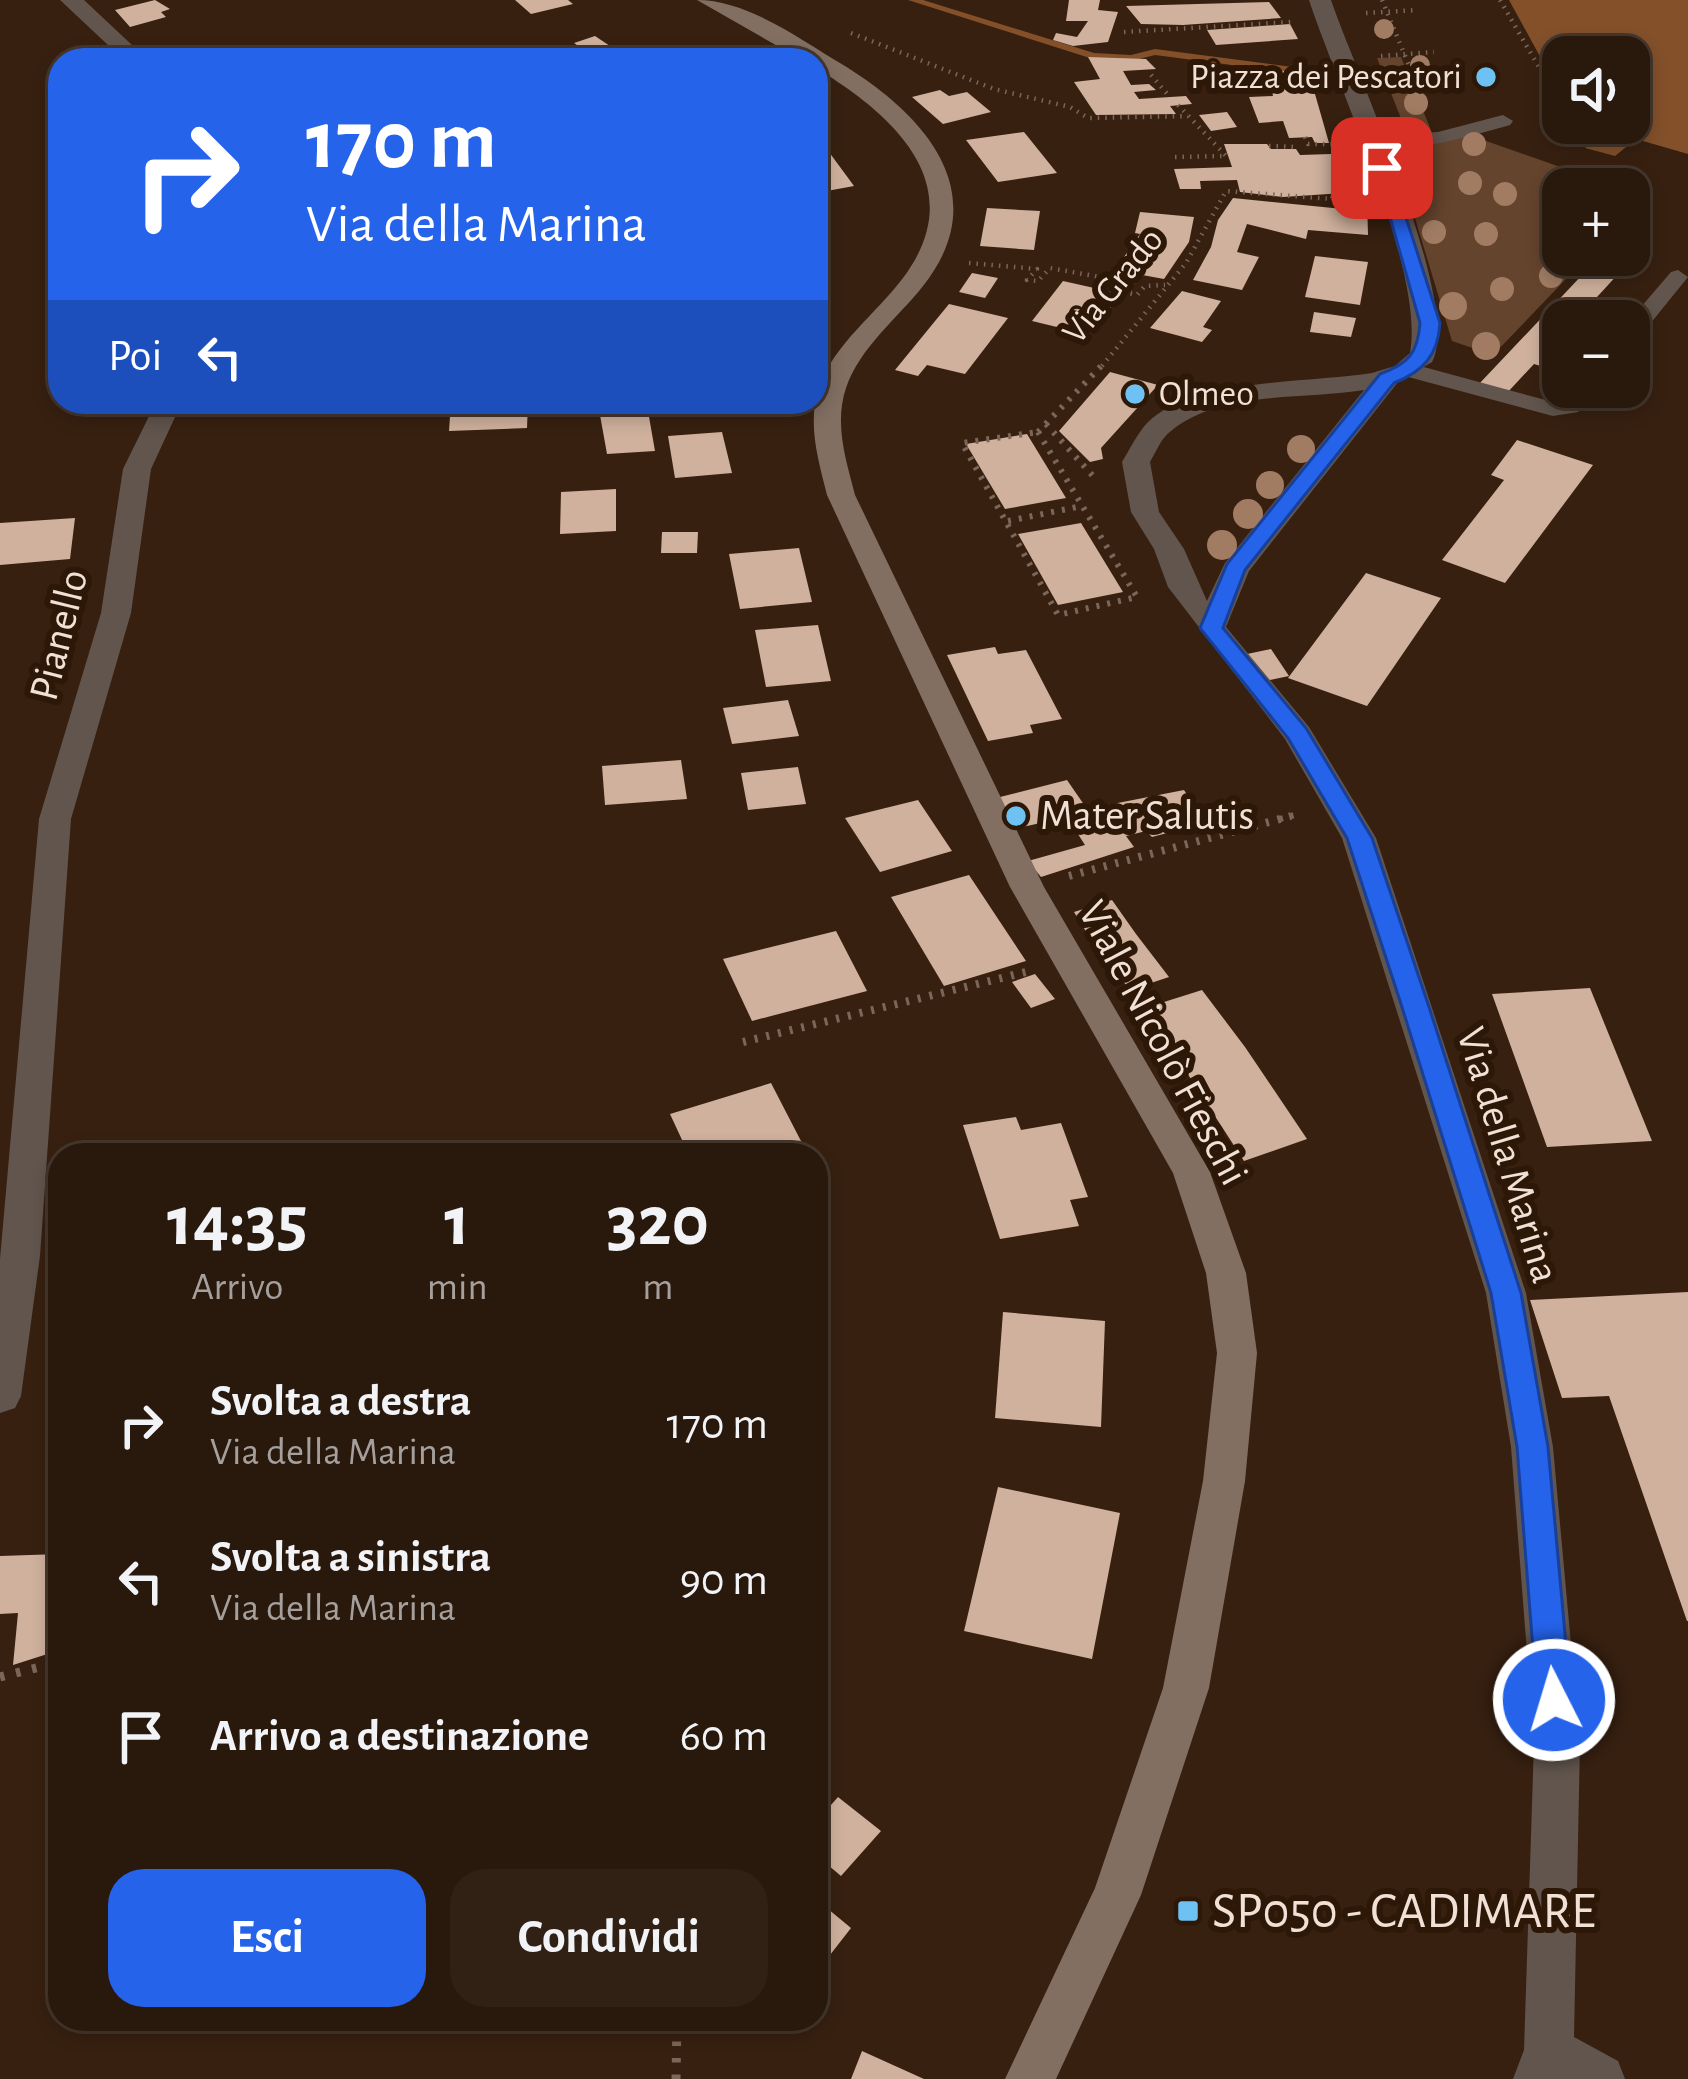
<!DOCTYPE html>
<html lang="it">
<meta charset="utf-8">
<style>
:root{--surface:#29180c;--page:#312115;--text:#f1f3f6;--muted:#a5a09d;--line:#45372d;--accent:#2563eb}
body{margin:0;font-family:"Alegreya Sans",sans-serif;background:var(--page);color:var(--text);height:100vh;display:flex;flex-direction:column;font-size:45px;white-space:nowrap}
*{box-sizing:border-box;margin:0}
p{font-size:39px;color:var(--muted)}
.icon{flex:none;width:66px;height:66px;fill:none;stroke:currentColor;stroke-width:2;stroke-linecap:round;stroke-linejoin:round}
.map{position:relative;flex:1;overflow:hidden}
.details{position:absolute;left:48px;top:1143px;width:780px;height:888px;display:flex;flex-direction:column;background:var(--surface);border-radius:36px;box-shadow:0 6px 18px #0003,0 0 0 3px var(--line)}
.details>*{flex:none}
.banner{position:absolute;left:48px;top:48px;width:780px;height:366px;border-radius:36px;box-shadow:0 6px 18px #0003,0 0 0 3px var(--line);background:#2563eb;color:#fff;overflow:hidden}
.buttons{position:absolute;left:1542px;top:36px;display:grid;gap:24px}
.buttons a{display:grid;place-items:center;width:108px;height:108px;border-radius:24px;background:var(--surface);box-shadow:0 6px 18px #0003,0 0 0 3px var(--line);font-size:60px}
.pin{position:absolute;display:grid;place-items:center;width:102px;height:102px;color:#fff;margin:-51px;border-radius:24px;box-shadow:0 6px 18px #0006}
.me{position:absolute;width:132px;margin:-66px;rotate:355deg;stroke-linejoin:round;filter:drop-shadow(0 0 9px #0008)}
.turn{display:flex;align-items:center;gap:42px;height:252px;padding:0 60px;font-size:54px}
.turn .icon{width:156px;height:156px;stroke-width:2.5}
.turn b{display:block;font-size:84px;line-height:102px}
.then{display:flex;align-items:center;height:114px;padding:0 60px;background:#0003;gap:24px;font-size:45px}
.eta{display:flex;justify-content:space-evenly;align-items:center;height:204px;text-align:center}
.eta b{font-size:72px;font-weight:600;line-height:84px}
.cta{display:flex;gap:24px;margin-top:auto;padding:24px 60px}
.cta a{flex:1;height:138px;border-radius:36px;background:var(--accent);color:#fff;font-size:48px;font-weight:600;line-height:138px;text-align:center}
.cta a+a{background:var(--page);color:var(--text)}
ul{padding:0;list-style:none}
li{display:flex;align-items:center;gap:36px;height:156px;padding:0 60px}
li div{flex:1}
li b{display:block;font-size:45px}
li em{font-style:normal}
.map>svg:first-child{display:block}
.green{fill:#64442d}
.water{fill:#83502a}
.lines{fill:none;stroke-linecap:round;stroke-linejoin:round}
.stream{fill:#83502a;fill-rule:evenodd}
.building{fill:#cfb19d}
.path-far3{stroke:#7b6659;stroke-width:4.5;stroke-dasharray:1.5 6;stroke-linecap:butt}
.path-far2{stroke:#7b6659;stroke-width:6;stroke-dasharray:3 8;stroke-linecap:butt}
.path-far1{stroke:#7b6659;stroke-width:8;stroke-dasharray:3 9;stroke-linecap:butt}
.path{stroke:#7b6659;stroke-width:9;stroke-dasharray:4.5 12;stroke-linecap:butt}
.lane{fill:#61554d;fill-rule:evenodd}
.street{fill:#61554d;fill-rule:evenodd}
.secondary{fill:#826f62;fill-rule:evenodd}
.tree{fill:#a17c63}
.route{fill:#2563eb;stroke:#184099;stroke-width:3}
.poi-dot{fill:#6ec2f3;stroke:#2d1706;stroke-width:4.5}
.labels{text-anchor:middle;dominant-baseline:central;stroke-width:12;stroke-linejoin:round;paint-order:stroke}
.far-poi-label{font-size:36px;fill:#f0e0d6;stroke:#2d1706;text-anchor:end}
.far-street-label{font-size:36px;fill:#f0e0d6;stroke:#2d1706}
.street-label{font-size:42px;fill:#f0e0d6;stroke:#2d1706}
.poi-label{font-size:42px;fill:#f0e0d6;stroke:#2d1706;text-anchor:start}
.near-poi-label{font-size:51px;fill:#f0e0d6;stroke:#2d1706;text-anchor:start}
</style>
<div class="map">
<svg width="1688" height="2079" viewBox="0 0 1688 2079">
<rect width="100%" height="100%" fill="#372010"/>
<path class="green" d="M1401,57L1433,135L1408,136L1377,58Z
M1472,136L1623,189H1563V255H1589L1493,355L1452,341L1393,145Z"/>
<path class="water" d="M1509,0H1688V154L1636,139L1615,156L1585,148L1605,131L1582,123H1629V57H1563V62H1543Z"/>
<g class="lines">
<path class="stream" d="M908,0H923L1094,53L1131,55L1155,49L1300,68L1305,71L1300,74L1155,55L1131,61L1093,59Z"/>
</g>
<path class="building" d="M155,0L170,9L161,12L166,17L130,27L115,10Z
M515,0H568L573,4L531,14Z
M1069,0H1100L1098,10L1118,12L1108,42L1073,46L1053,40L1056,33L1077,37L1088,21H1066Z
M1269,2L1281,18L1183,25L1141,24L1126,6Z
M1290,24L1298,39L1216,45L1207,30Z
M595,36L619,52L597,59L574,43Z
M727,45L752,60H693L687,55Z
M1088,57L1146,59L1156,69L1123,71L1131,85L1149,84L1156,90L1134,92L1139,99L1186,96L1192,104L1170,106L1176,114L1096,115L1074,82L1100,79Z
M1251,68L1309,73L1329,143H1315L1312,137L1289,138L1283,121L1259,123L1249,97L1273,96L1270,82L1249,76Z
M940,90L949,96L967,92L991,112L943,124L912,97Z
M1227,112L1237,127L1211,131L1199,115Z
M1024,132L1057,173L998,182L966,140Z
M1224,144H1267L1271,149H1296L1300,155L1331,154L1344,193L1283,197L1240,192L1237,180L1200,181L1201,189H1180L1174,169L1232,167Z
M829,152L854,186L816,193V154Z
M1233,198L1343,209L1340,199L1367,198L1368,235L1308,230L1306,239L1247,224L1237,252L1259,257L1242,290L1193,280L1211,247L1218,220Z
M987,208L1040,211L1034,250L980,246Z
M1140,212L1194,217L1189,242L1164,279L1115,270L1140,234L1135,233Z
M1601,255L1631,260L1575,321H1563V349L1547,368L1534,364L1506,394L1478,385Z
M1315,256L1368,262L1360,305L1305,297Z
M972,273L998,278L985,298L959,292Z
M1063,281L1121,294L1090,335L1032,321Z
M1182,291L1221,301L1203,327L1212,330L1202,342L1150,328Z
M949,304L1008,318L965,374L927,365L918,376L895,370Z
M1314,312L1356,318L1351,337L1310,332Z
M1110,372L1158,385L1101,448L1103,459L1090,462L1059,431Z
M451,402H528L527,428L449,431Z
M648,411L655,451L607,454L600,415Z
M722,432L732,473L675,478L668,436Z
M1027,434L1066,498L1005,509L966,444Z
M1517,440L1593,465L1505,583L1442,560L1504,480L1491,475Z
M616,489V531L560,534L561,492Z
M75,518L70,559L0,565V523Z
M1081,523L1123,592L1058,605L1018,534Z
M662,532H698L697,553H661Z
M799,548L812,602L740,609L729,554Z
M1366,573L1441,598L1367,706L1288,678Z
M818,625L831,681L766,687L755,630Z
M995,647L998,654L1026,650L1062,719L1030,725L1033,733L988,741L947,655Z
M1271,649L1289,676L1265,681L1247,654Z
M788,700L799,736L732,744L723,708Z
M681,760L687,799L605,805L602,766Z
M798,767L806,804L748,810L741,773Z
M1067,780L1087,809L1184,790L1205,823L1152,837L1146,831L1126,836L1134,847L1041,877L1028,861L1085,845L1067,817L1014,829L992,799Z
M918,800L952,851L880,872L845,818Z
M969,875L1026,961L944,986L891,897Z
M1112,900L1136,934L1169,977L1130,990L1095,946L1074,912Z
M836,931L867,991L752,1021L723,959Z
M1035,974L1055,999L1031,1008L1012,982Z
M1590,988L1652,1141L1547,1147L1492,994Z
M1202,990L1245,1047L1307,1139L1244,1161L1145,1008Z
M771,1083L802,1143L764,1155H689L670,1114Z
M1016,1117L1021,1130L1061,1123L1088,1197L1070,1200L1079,1226L1000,1239L963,1125Z
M1688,1292V1621H1687L1609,1396L1562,1398L1530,1300Z
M1003,1312L1105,1321L1101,1427L995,1418Z
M998,1487L1120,1513L1092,1659L964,1631Z
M60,1554V1650L13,1665L18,1613L0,1614V1556Z
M838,1797L881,1831L841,1876L816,1855V1822Z
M816,1899L851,1928L816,1973Z
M862,2051L924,2079H851Z"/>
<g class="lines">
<path class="path-far3" d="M1382,0L1427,109
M1500,0L1563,109
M1366,13L1418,10
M1124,32L1291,22
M851,33L994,89L1070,107L1088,118L1188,116
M1381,56L1434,52
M1151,75L1170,97
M1178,105L1229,159
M1574,123L1596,130
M1305,137L1308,144H1332
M1269,146L1296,147
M1175,157L1223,156
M969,263L1037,269L1027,280L1038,281L1050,268L1133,283L1128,293L1137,295L1145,286L1165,285
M1102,366L1186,263L1226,191L1332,199L1333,192L1354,191"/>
<path class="path-far2" d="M1046,424L1093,476
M1038,432L1137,597L1058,615L962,443Z
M1038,432L1104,363
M1008,521L1082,506
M1280,819L1298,814"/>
<path class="path-far1" d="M1069,876L1291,816
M743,1042L1030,971"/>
<path class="path" d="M0,1677L60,1662
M676,2079L677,2019"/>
<path class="lane" d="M1503,115L1513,121L1510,125C1477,134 1391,161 1363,142L1373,136L1438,132Z
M1678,270L1688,277L1637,340L1629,342V321L1671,272Z
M1409,363L1553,402L1563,401L1574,387H1597L1578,412L1553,416L1401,375L1398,370Z"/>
<path class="street" d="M60,0H84L148,60H124Z
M1309,0H1331C1354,68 1463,304 1432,362L1398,382L1249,571L1226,627L1309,727L1376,838L1526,1293L1553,1447L1580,1743L1574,2037L1618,2061L1625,2079H1513L1524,2050L1534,1743L1511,1447L1486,1293L1342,838L1285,739L1168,587L1154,549L1131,512L1122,462C1130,449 1137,434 1147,423C1191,378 1312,383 1372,373L1395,366L1410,353C1425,272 1337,85 1309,0ZM1364,390L1225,563L1207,601L1184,549L1159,512L1150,462C1156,452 1161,438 1171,431C1221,390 1304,400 1364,390Z
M156,402H182L151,469L131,613L71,819L40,1256L21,1396L15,1408L0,1413V1259L39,819L101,613L123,469Z"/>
<path class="secondary" d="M697,0C748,0 801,40 845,66C927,117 995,195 923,286C897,319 860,347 846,388C834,424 846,460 855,495L1044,887L1210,1172L1246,1273L1257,1353L1245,1481L1209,1688L1141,1895L1056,2079H1005L1095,1888L1163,1688L1203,1481L1217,1353L1206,1273L1173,1173L1010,887L827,495C818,459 807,423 819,387C835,343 875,315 903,278C972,186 895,116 816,68V60H802Z"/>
</g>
<g class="tree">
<circle cx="1384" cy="29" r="10"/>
<circle cx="1420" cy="65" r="10"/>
<circle cx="1416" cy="103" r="12"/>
<circle cx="1474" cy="144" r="12"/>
<circle cx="1406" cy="148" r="12"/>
<circle cx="1470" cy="183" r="12"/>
<circle cx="1420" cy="190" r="12"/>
<circle cx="1505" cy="194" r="12"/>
<circle cx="1434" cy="232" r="12"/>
<circle cx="1486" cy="234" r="12"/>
<circle cx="1551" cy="276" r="12"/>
<circle cx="1502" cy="289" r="12"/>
<circle cx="1453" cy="306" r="14"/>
<circle cx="1486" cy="346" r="14"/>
<circle cx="1301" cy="449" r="14"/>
<circle cx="1270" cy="485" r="14"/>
<circle cx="1248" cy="514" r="15"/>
<circle cx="1222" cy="545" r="15"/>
</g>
<path class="route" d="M1375,164L1390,168L1440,323C1438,355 1424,371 1394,383L1245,570L1223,628L1306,728L1372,838L1428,1004L1521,1293L1548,1447L1571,1700L1566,1712L1554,1716L1542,1712L1537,1700L1517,1447L1491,1293L1401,1004L1347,838L1288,738L1200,628L1227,564L1380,374C1408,364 1418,353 1420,323Z"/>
<g class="poi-dot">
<circle cx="1486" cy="77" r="12"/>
<circle cx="1135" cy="394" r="12"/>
<circle cx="1016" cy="816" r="12"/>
<rect x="1176" y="1899" width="24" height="24" rx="6"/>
</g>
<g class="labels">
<g class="far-poi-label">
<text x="1462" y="77">Piazza dei Pescatori</text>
<text x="1159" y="394" text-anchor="start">Olmeo</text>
</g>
<g class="far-street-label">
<text transform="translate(1113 286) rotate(-51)">Via Grado</text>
</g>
<g class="street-label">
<text transform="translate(59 635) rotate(-76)">Pianello</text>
<text transform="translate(1163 1043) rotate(62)">Viale Nicolò Fieschi</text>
<text transform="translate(1508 1155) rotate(73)">Via della Marina</text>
</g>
<g class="poi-label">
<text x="1040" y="816">Mater Salutis</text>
</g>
<g class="near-poi-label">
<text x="1212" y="1911">SP050 - CADIMARE</text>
</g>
</g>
</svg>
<div class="buttons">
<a><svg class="icon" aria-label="sound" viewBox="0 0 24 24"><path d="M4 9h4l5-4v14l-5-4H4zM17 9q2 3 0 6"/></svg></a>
<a>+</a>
<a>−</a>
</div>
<div class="pin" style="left:1382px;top:168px;background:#d93025"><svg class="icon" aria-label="arrive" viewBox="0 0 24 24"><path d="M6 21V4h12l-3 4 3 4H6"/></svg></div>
<svg class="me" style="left:1554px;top:1700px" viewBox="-20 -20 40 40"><circle r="17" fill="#2563eb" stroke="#fff" stroke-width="3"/><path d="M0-11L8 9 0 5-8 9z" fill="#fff"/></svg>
<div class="banner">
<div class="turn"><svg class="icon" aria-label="right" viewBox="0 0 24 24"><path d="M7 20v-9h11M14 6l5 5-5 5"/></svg><div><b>170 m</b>Via della Marina</div></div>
<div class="then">Poi<svg class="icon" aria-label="left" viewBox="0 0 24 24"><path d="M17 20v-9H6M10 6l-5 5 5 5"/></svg></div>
</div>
<section class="details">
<div class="eta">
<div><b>14:35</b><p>Arrivo</p></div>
<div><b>1</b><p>min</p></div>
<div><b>320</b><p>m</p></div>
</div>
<ul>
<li><svg class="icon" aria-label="right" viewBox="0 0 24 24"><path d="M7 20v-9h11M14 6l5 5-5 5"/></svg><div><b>Svolta a destra</b><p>Via della Marina</p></div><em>170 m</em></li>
<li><svg class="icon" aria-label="left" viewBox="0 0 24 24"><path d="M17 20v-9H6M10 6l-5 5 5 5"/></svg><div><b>Svolta a sinistra</b><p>Via della Marina</p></div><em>90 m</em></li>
<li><svg class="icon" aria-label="arrive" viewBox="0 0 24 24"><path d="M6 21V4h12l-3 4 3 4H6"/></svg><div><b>Arrivo a destinazione</b></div><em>60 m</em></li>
</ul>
<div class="cta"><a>Esci</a><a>Condividi</a></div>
</section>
</div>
